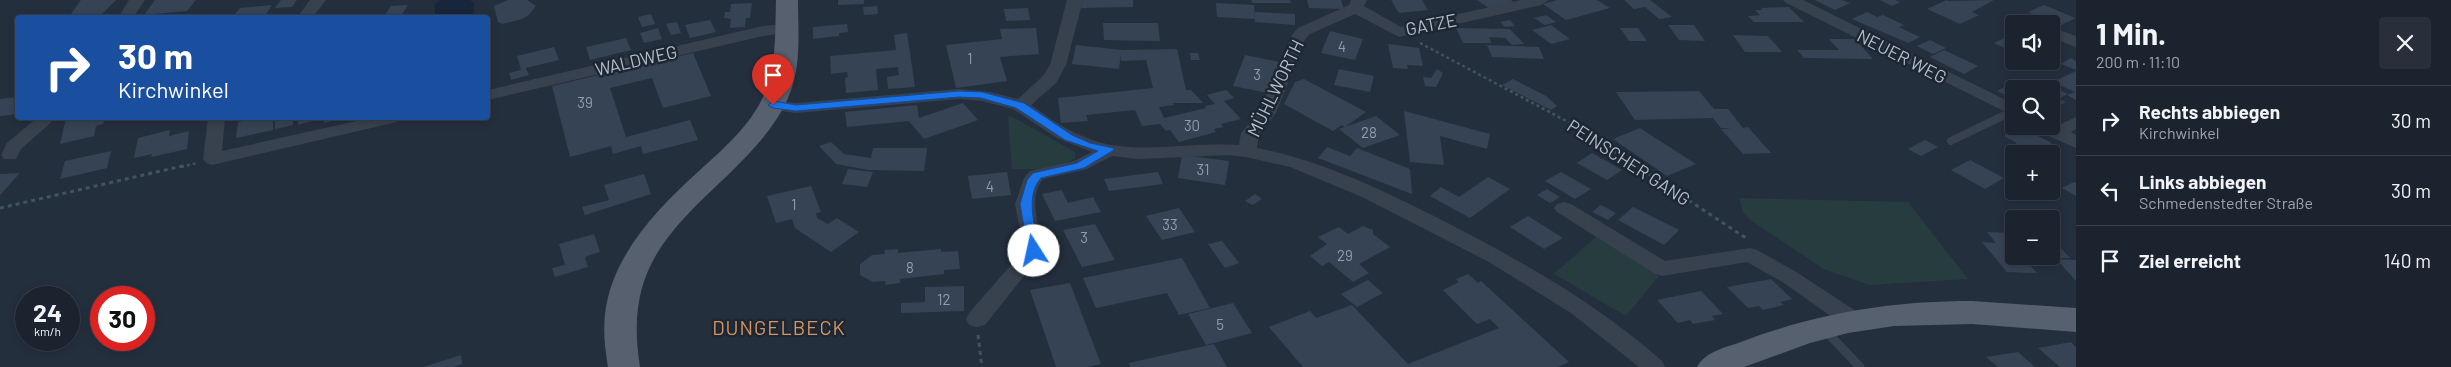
<!DOCTYPE html>
<html lang="de">
<meta charset="utf-8">
<style>
:root{--surface:#1b232e;--page:#282f3a;--text:#f1f3f6;--muted:#a0a4aa;--line:#39404a}
body{margin:0;font-family:Barlow,sans-serif;background:var(--page);color:var(--text);height:100vh;display:flex;flex-direction:column;font-size:19px;white-space:nowrap}
*{box-sizing:border-box;margin:0}
p{font-size:16px;color:var(--muted)}
.icon{flex:none;width:28px;height:28px;fill:none;stroke:currentColor;stroke-width:2;stroke-linecap:round;stroke-linejoin:round}
.map{position:relative;flex:1;overflow:hidden}
.panel{display:flex;flex-direction:column;background:var(--surface);width:375px}
.panel>*{flex:none}
.banner{position:absolute;left:15px;top:15px;width:475px;height:105px;border-radius:5px;box-shadow:0 2px 8px #0003,0 0 0 1px var(--line);background:#1a4fa0;color:#fff;overflow:hidden}
.buttons{position:absolute;left:2005px;top:15px;display:grid;gap:10px}
.buttons a{display:grid;place-items:center;width:55px;height:55px;border-radius:5px;background:var(--surface);box-shadow:0 2px 8px #0003,0 0 0 1px var(--line);font-size:25px}
.speed{position:absolute;left:15px;top:286px;display:flex;gap:10px;font-size:25px;font-weight:700;text-align:center}
.speed>*{display:grid;place-content:center;width:65px;height:65px;border-radius:50%;background:var(--surface);box-shadow:0 2px 8px #0003,0 0 0 1px var(--line);line-height:1}
.speed small{font-size:12px;font-weight:400}
.speed .limit{border:8px solid #d22;background:#fff;color:#111}
.pin{position:absolute;display:grid;place-items:center;width:42px;height:42px;color:#fff;margin:-51px -21px;border-radius:50% 50% 50% 0;rotate:-45deg;box-shadow:0 0 5px #0007}
.pin .icon{rotate:45deg}
.me{position:absolute;width:55px;margin:-28px;rotate:350deg;stroke-linejoin:round;filter:drop-shadow(0 0 4px #0008)}
.turn{display:flex;align-items:center;gap:18px;height:105px;padding:0 20px;font-size:22px}
.turn .icon{width:65px;height:65px;stroke-width:2.5}
.turn b{display:block;font-size:35px;line-height:42px}
.round{display:grid;place-items:center;flex:none;width:52px;height:52px;border-radius:5px;background:var(--page)}
.overview{display:flex;align-items:center;justify-content:space-between;height:85px;padding:0 20px}
h1{font-size:30px;font-weight:700;line-height:38px}
ul{padding:0;list-style:none}
li{display:flex;align-items:center;gap:15px;height:70px;padding:0 20px;border-top:1px solid var(--line)}
li div{flex:1}
li b{display:block;font-size:19px}
li em{font-style:normal}
main{display:flex;flex:1;min-height:0}
.map>svg:first-child{display:block}
.green{fill:#263c3f}
.water{fill:#17263c}
.building{fill:#364354}
.lines{fill:none;stroke-linecap:round;stroke-linejoin:round}
.path-far1{stroke:#3f5557;stroke-width:2.5;stroke-dasharray:3 3;stroke-linecap:butt}
.path{stroke:#3f5557;stroke-width:3;stroke-dasharray:4 4;stroke-linecap:butt}
.service-far1{stroke:#38414e;stroke-width:8}
.service{stroke:#38414e;stroke-width:9}
.minor{fill:#38414e;fill-rule:evenodd}
.primary{fill:#56606e;fill-rule:evenodd}
.route{fill:#1a73e8;stroke:#114b97}
.labels{text-anchor:middle;dominant-baseline:central;stroke-width:5;stroke-linejoin:round;paint-order:stroke}
.number-label{font-size:15px;fill:#929caa}
.street-label{font-size:18px;fill:#b4bcc9;stroke:#1d2633}
.quarter-label{font-size:20px;letter-spacing:1px;fill:#d59563;stroke:#1d2633}
</style>
<main>
<div class="map">
<svg width="2076" height="367" viewBox="0 0 2076 367">
<rect width="100%" height="100%" fill="#242f3e"/>
<path class="green" d="M1011,116L1075,152V158C1057,171 1033,169 1012,169L1008,117Z
M1739,198L1908,202L1968,279L1869,285L1824,269L1753,222L1743,212Z
M1597,236L1659,276L1626,316L1554,274Z"/>
<path class="water" d="M440,0H470L474,3L473,17H435V4Z"/>
<path class="building" d="M81,0H116L102,14L68,18Z
M155,0H196L187,11L144,15Z
M281,0H297L292,7L275,8Z
M508,0H527L536,6L529,15L522,19L503,24L498,22L494,6Z
M838,0H864V4L838,5Z
M1083,0H1133V7L1081,8Z
M1251,0H1290L1291,3H1252Z
M1307,0H1341L1344,9L1309,8Z
M1391,0H1422L1428,10L1399,13Z
M1477,0H1511L1513,2L1489,8Z
M1557,0H1597L1610,8L1566,20L1543,4Z
M1624,0H1650L1672,17L1659,19L1645,7L1634,9Z
M1815,0H1842L1850,3L1835,10Z
M1880,0H1895L1900,2L1892,6Z
M1947,0L1948,1L1994,0L1972,12L1979,15L1960,24L1927,9Z
M752,3L750,18H746L745,27L730,28L731,19L724,18L725,12H730L731,4Z
M1216,3L1254,5L1255,19L1217,17Z
M272,5L264,17L232,18L240,8Z
M408,5L400,17L383,18L391,6Z
M2044,5L2075,18L2060,26L2028,12Z
M877,6L878,14L864,15L863,7Z
M1789,7L1804,22H1754L1748,16L1760,15L1755,10H1763L1761,8Z
M1028,8L1030,20L1006,21L1004,9Z
M1255,12L1295,14V25L1255,22Z
M1867,12L1877,17L1883,15L1904,25L1899,27L1920,37L1908,43L1852,19Z
M651,14L655,24L642,27L638,17Z
M1546,15L1556,22L1545,25L1534,18Z
M710,20L716,32L690,38L685,25Z
M1510,20L1515,26L1505,27L1500,22Z
M677,22L681,33L671,35L666,24Z
M1103,23H1158L1160,41L1104,40Z
M847,24L848,32L839,33V36L813,39V27Z
M1551,25L1570,39L1551,44L1532,30Z
M1668,25H1694L1705,41L1679,40Z
M658,28L662,39L644,43L640,33Z
M1036,28L1039,54L1000,57L1007,81L956,88L946,45L1002,39L1000,29Z
M1456,28L1510,29L1524,44L1512,45L1505,38L1489,37L1492,43H1463Z
M1620,28H1638L1647,41H1629Z
M1330,31L1363,39L1355,60L1321,53Z
M907,33L915,87L888,89L887,77L899,75L898,67L876,69L878,90L846,93L845,78L848,77L847,72L831,74L830,56L896,50L894,35Z
M1733,35L1768,36L1782,52H1745Z
M2009,36L2014,38V53L1994,43Z
M626,38L631,50L590,60L586,47Z
M1829,39H1855L1873,59L1804,58L1797,50H1839Z
M1930,40L1946,48L1933,54L1917,46Z
M1388,44L1419,48L1423,66L1407,65L1408,69L1393,68Z
M1076,45L1122,50L1177,49L1186,90H1191L1203,103H1173L1174,105L1159,107L1164,118L1206,108L1205,106L1215,104L1207,95L1226,90L1234,98L1224,101L1241,119L1221,124L1223,127L1214,129L1216,132L1179,142L1170,130L1166,131L1160,124L1142,126L1135,110L1086,115L1088,121L1061,123L1058,98L1153,88L1146,60L1121,61V53L1119,69L1072,64Z
M1487,45L1539,47L1544,59L1492,57Z
M554,47L559,60L526,68L529,75L511,80L509,73L521,70L517,56Z
M1944,50L1978,66L1964,74L1930,57Z
M693,53L711,96L663,108L652,78L610,88L626,137L690,120L698,140L643,154L641,146L613,154L611,146L570,157L552,86Z
M1190,53H1198L1200,60H1191Z
M1245,55L1280,62L1268,93L1233,86Z
M2071,58L2076,61V70L2061,64Z
M2010,61H2033L2040,64L2029,70Z
M1339,69L1374,76L1370,92L1334,85Z
M1437,69L1443,73L1436,87L1425,86L1423,77L1431,78Z
M2076,71V100L2067,95L2075,92L2053,82Z
M1304,79L1366,112L1345,127L1342,125L1333,131L1284,104L1295,82Z
M1513,79L1546,96L1557,106L1551,110L1502,85Z
M2014,82L2027,89H2014V99L1997,91Z
M2044,83L2068,94L2058,99L2066,102L2051,110V89H2033Z
M1699,91L1714,109H1728L1743,128L1748,127L1771,153L1743,154L1721,129L1732,128H1721L1713,118L1635,120L1616,92Z
M18,97L17,114L0,116V99Z
M963,103L978,120L924,139L909,121L847,127L845,112L917,105L919,118Z
M1404,111L1490,134L1487,149L1440,136L1444,165L1410,162Z
M1376,116L1400,135L1363,148L1339,129Z
M66,118H105L103,124L96,126L94,136L60,144Z
M257,118H273V130L236,138L238,122Z
M275,118H293V125L275,129Z
M298,118H312V121L298,125Z
M324,118H344L324,123Z
M2019,127L2052,143L2035,154H2019L2007,148L2017,143L2004,136Z
M1640,128L1696,164L1667,176L1613,139Z
M170,130L169,136L189,131L187,149L151,157L152,154L134,158L138,138Z
M1925,140L1938,147L1921,156L1908,149Z
M831,142L844,154L871,158L873,148H927L924,171L869,170L836,164L819,146Z
M1327,147L1350,156L1357,148L1410,169L1412,194L1318,158Z
M111,151L107,168L60,179L65,161Z
M1592,153L1622,170L1607,180L1577,163Z
M1182,155L1229,161L1225,185L1178,178Z
M1970,160L2004,178L1985,189L1951,170Z
M848,169L873,172L867,187L842,184Z
M1007,172L1011,195L972,199L968,176Z
M1158,172L1163,184L1109,191L1104,179Z
M1561,172L1591,189L1575,199L1545,181Z
M20,173L0,195V174Z
M644,174L651,194L585,215L582,207L609,200L604,185Z
M1488,177L1510,189L1470,218L1430,196L1441,187L1459,197Z
M2074,182L2076,183V196L2062,188Z
M811,186L821,212L816,213L817,218L828,224L837,218L859,232L831,252L795,228L792,219L776,223L767,196Z
M1547,189L1560,197L1550,203L1537,195Z
M1062,190L1068,203L1093,197L1101,212L1055,221L1042,194Z
M1255,194L1262,199L1253,205L1245,201Z
M1601,205L1616,213L1608,220L1592,212Z
M1633,207L1679,230L1664,245L1618,220Z
M1179,208L1195,232L1162,240L1146,216Z
M1528,216L1563,238L1544,249L1510,227Z
M1095,224L1115,260L1082,267L1063,230Z
M1363,226L1373,230V234L1390,247L1359,264L1369,273L1353,282L1329,262L1322,266L1310,256L1327,244L1318,237L1339,227L1348,234Z
M1987,232L2014,233V243H2010L2014,246V256H2022L2037,273L2007,272L1982,242L1996,243Z
M594,234L600,252L587,256L585,258L588,267L555,277L552,268L565,265L559,244Z
M1222,241L1239,263L1225,268L1208,244Z
M2051,244H2057L2070,258H2051Z
M898,249V253L941,249V252L958,251L960,269L944,270V274L900,279V283L886,285L885,281L873,282L860,275V264L872,255L885,254L884,250Z
M1182,258L1210,308L1179,315L1167,293L1096,308L1083,278Z
M2056,259L2076,260V281Z
M1468,274L1478,283L1481,281L1569,362L1558,367H1303L1269,327L1310,311L1316,318L1352,305L1408,364L1499,328L1490,319L1477,324L1443,290L1459,282L1456,279Z
M1771,279L1792,299L1780,302L1784,305L1763,310L1759,306L1748,308L1727,287Z
M1368,280L1383,293L1357,307L1341,294Z
M1070,283L1101,364L1087,367H1056L1030,290Z
M964,286V311L901,313V303L925,302V287Z
M1701,291L1723,314L1712,316L1715,320L1693,324L1690,320L1678,323L1657,300Z
M1233,303L1252,333L1206,345L1188,314Z
M2071,342L2076,347V367H2060L2038,348Z
M1214,344L1227,367H1130L1129,363Z
M2018,352L2035,367H1998L1986,357Z
M461,355L462,364L454,367H423Z"/>
<g class="lines">
<path class="path-far1" d="M1420,43L1572,124L1637,167
M181,167L197,163"/>
<path class="path" d="M1635,165L1746,238
M0,208L187,165
M978,335L982,367"/>
<path class="service-far1" d="M1951,141L2013,111"/>
<path class="service" d="M1824,329L1860,367"/>
<path class="minor" d="M129,0H145L133,18H118Z
M310,0H326L312,18H297Z
M1067,0H1083L1066,65L1056,83L1031,105C1053,121 1075,136 1102,143C1147,154 1193,141 1239,145L1241,133L1259,112L1292,35L1298,28L1349,5L1351,0H1367L1364,6L1401,27L1521,0H1549L1541,5L1399,37L1355,14L1310,34L1305,39L1276,113L1259,134L1257,148C1320,160 1378,188 1436,217C1516,258 1594,301 1662,361L1665,367H1639L1571,313L1489,262L1362,197L1290,167L1246,157L1228,155L1139,159L1112,156L1087,169L1043,179C1027,199 1040,229 1044,251L985,325L977,327L969,325L966,319L969,313L1024,250L1015,204L1024,178L1030,171L1074,161L1092,152L1057,138L1013,109L982,101L959,99L796,113L767,109L764,105L767,101L773,100L796,103L959,89L990,92L1018,99L1043,76L1050,65Z
M1783,0H1803L2014,104V116L1786,3Z
M2020,17L2032,21L2034,24H2014L2012,22L2014,19Z
M786,24L794,29L792,32L763,36L488,100V90L763,26Z
M2051,27L2076,36V47L2051,38Z
M2076,117V129L2071,132L2076,135V148L2051,137L2035,126H2051V123L2057,126Z
M37,118H56L21,149L16,159H4L1,155L7,143Z
M208,118H225L222,151L370,118H400L397,122L212,165L206,163L203,159Z
M1564,202L1571,204L1665,261L1750,248L1757,250L1798,273L1862,315L1865,321L1862,327L1854,329L1846,327L1784,283L1747,262L1662,276L1655,274L1557,212L1554,208L1557,204Z"/>
<path class="primary" d="M776,0H798C798,32 802,67 788,98C775,128 751,152 728,175C663,236 625,273 640,367H608C605,349 603,332 605,314C612,255 657,209 699,171C723,149 749,127 763,97C777,67 775,32 776,0Z
M1972,301L2076,308V332L1972,324L1894,326L1848,333L1810,343L1744,367H1697C1705,352 1726,347 1741,342C1817,313 1891,301 1972,301Z"/>
</g>
<path class="route" d="M959,91L982,92L1024,103L1072,135L1090,143L1113,148L1114,150L1084,168L1041,178C1024,197 1036,229 1040,251L1039,254L1034,255L1028,251L1020,204L1027,180L1033,173L1077,163L1098,151L1065,140L1016,108L981,98L959,97L796,111L773,108L768,105L773,101L796,105Z"/>
<g class="labels">
<g class="number-label">
<text x="1342" y="46">4</text>
<text x="970" y="58">1</text>
<text x="1257" y="74">3</text>
<text x="585" y="102">39</text>
<text x="1192" y="125">30</text>
<text x="1369" y="132">28</text>
<text x="1203" y="169">31</text>
<text x="990" y="186">4</text>
<text x="794" y="204">1</text>
<text x="1170" y="224">33</text>
<text x="1084" y="237">3</text>
<text x="1345" y="255">29</text>
<text x="910" y="267">8</text>
<text x="944" y="299">12</text>
<text x="1220" y="324">5</text>
</g>
<g class="street-label">
<text transform="translate(1431 24) rotate(-11)">GATZE</text>
<text transform="translate(1902 56) rotate(27)">NEUER WEG</text>
<text transform="translate(636 60) rotate(-13)">WALDWEG</text>
<text transform="translate(1275 88) rotate(-64)">MÜHLWORTH</text>
<text transform="translate(1629 162) rotate(33)">PEINSCHER GANG</text>
</g>
<g class="quarter-label">
<text x="779" y="327">DUNGELBECK</text>
</g>
</g>
</svg>
<div class="buttons">
<a><svg class="icon" aria-label="sound" viewBox="0 0 24 24"><path d="M4 9h4l5-4v14l-5-4H4zM17 9q2 3 0 6"/></svg></a>
<a><svg class="icon" aria-label="search" viewBox="0 0 24 24"><circle cx="10" cy="10" r="6"/><path d="M15 15l6 6"/></svg></a>
<a>+</a>
<a>−</a>
</div>
<div class="speed"><div>24<small>km/h</small></div><div class="limit">30</div></div>
<div class="pin" style="left:773px;top:105px;background:#d93025"><svg class="icon" aria-label="arrive" viewBox="0 0 24 24"><path d="M6 21V4h12l-3 4 3 4H6"/></svg></div>
<svg class="me" style="left:1034px;top:251px" viewBox="-20 -20 40 40"><circle r="19" fill="#fff"/><path d="M0-13L10 11 0 6-10 11z" fill="#1a73e8"/></svg>
<div class="banner">
<div class="turn"><svg class="icon" aria-label="right" viewBox="0 0 24 24"><path d="M7 20v-9h11M14 6l5 5-5 5"/></svg><div><b>30 m</b>Kirchwinkel</div></div>
</div>
</div>
<section class="panel">
<div class="overview"><div><h1>1 Min.</h1><p>200 m · 11:10</p></div><a class="round"><svg class="icon" aria-label="close" viewBox="0 0 24 24"><path d="M6 6l12 12M18 6L6 18"/></svg></a></div>
<ul>
<li><svg class="icon" aria-label="right" viewBox="0 0 24 24"><path d="M7 20v-9h11M14 6l5 5-5 5"/></svg><div><b>Rechts abbiegen</b><p>Kirchwinkel</p></div><em>30 m</em></li>
<li><svg class="icon" aria-label="left" viewBox="0 0 24 24"><path d="M17 20v-9H6M10 6l-5 5 5 5"/></svg><div><b>Links abbiegen</b><p>Schmedenstedter Straße</p></div><em>30 m</em></li>
<li><svg class="icon" aria-label="arrive" viewBox="0 0 24 24"><path d="M6 21V4h12l-3 4 3 4H6"/></svg><div><b>Ziel erreicht</b></div><em>140 m</em></li>
</ul>
</section>
</main>
